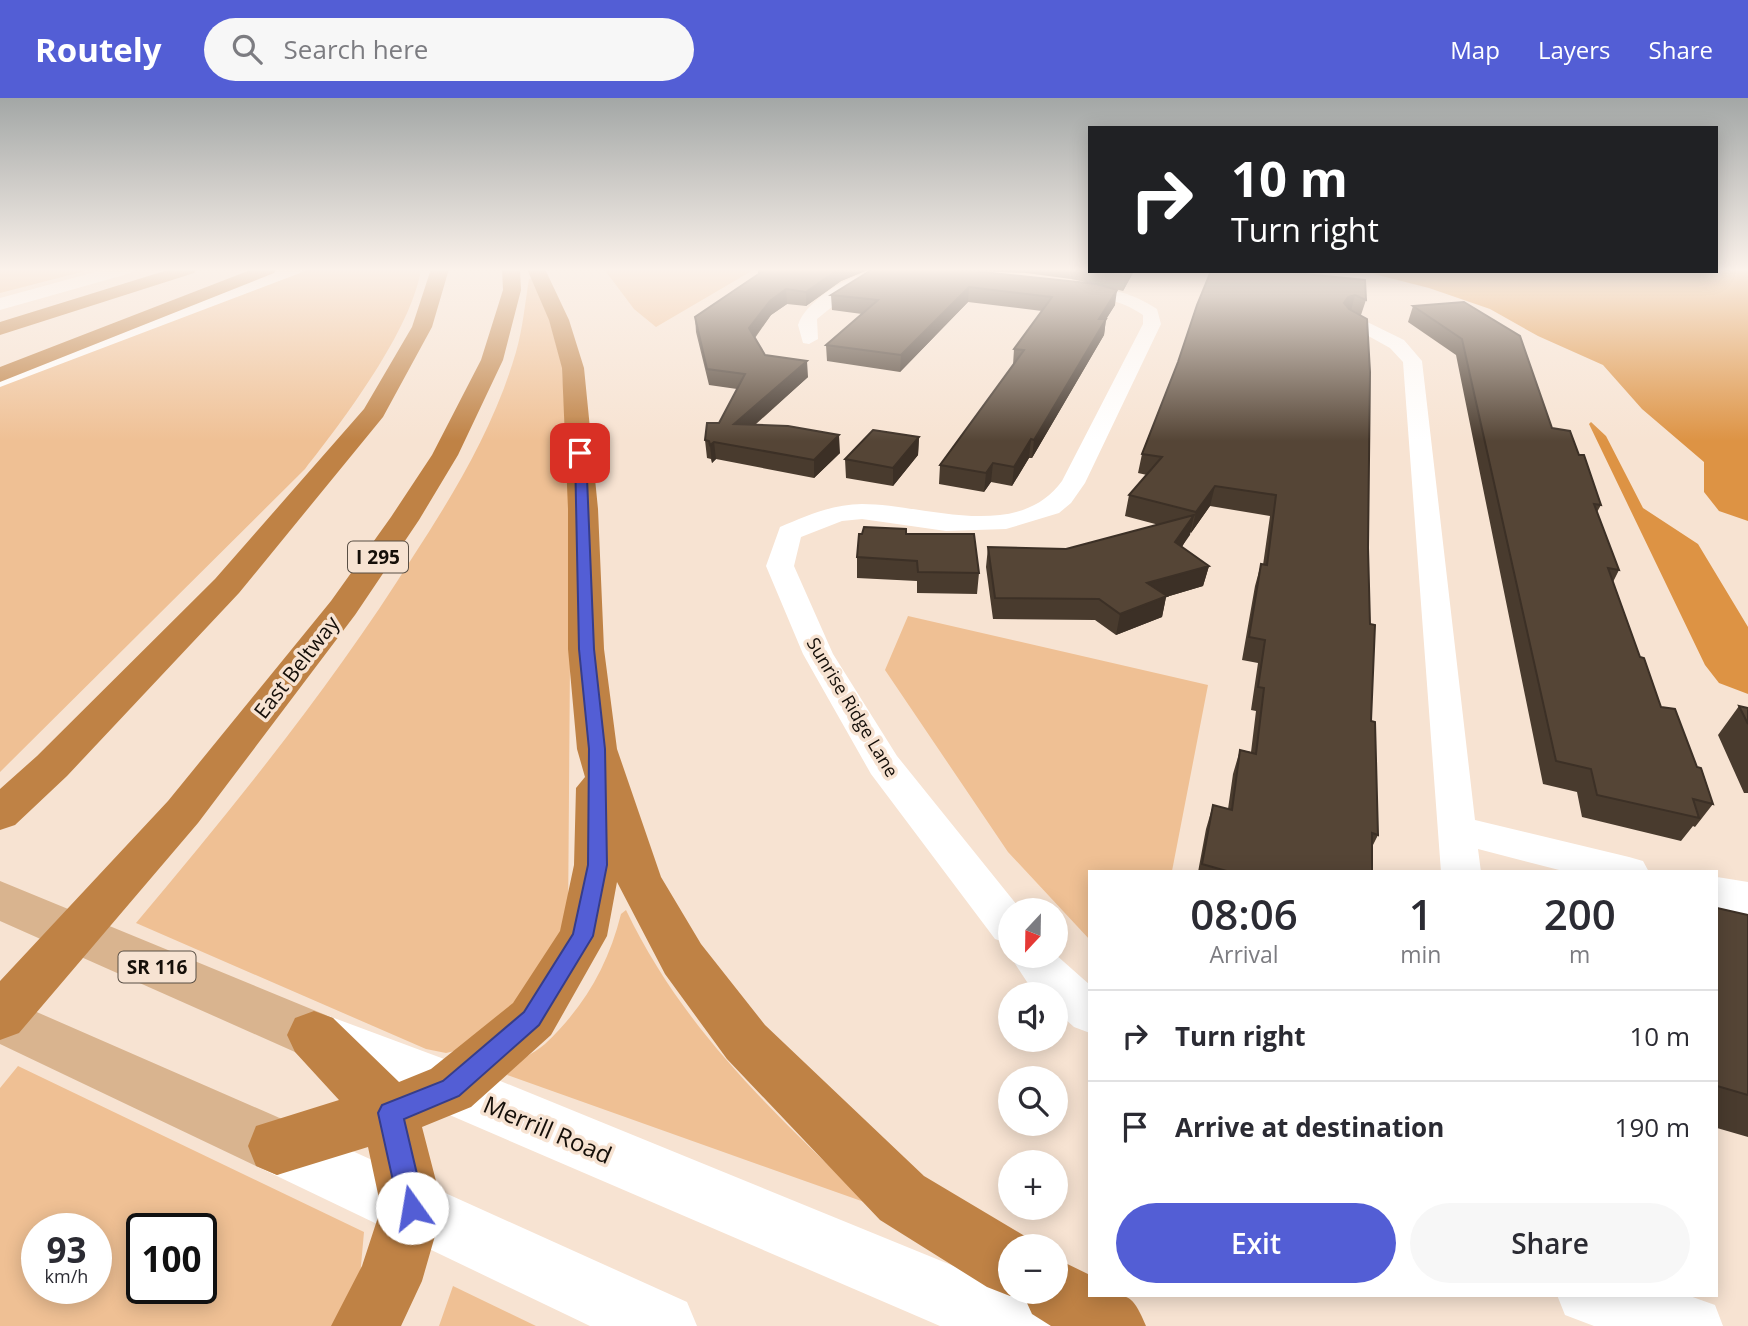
<!DOCTYPE html>
<meta charset="utf-8">
<style>
:root{--surface:#fff;--page:#f7f7f7;--text:#2b2b33;--muted:#7c7c81;--line:#e1e1e2;--accent:#535ed5}
body{margin:0;font-family:"Open Sans",sans-serif;background:var(--page);color:var(--text);height:100vh;display:flex;flex-direction:column;font-size:26px;white-space:nowrap}
*{box-sizing:border-box;margin:0}
p{font-size:23px;color:var(--muted)}
.icon{flex:none;width:38px;height:38px;fill:none;stroke:currentColor;stroke-width:2;stroke-linecap:round;stroke-linejoin:round}
.map{position:relative;flex:1;overflow:hidden}
.side{position:absolute;left:1088px;top:772px;width:630px;height:427px;display:flex;flex-direction:column;background:var(--surface);border-radius:0px;box-shadow:0 4px 18px #0003}
.side>*{flex:none}
.hud{position:absolute;left:1088px;top:28px;width:630px;height:147px;border-radius:0px;box-shadow:0 4px 18px #0003;background:#202124;color:#fff;overflow:hidden}
.needle{width:46px;rotate:202deg}
.buttons{position:absolute;left:998px;top:800px;display:grid;gap:14px}
.buttons a{display:grid;place-items:center;width:70px;height:70px;border-radius:50%;background:var(--surface);box-shadow:0 4px 18px #0003;font-size:35px}
.speed{position:absolute;left:21px;top:1115px;display:flex;gap:14px;font-size:35px;font-weight:700;text-align:center}
.speed>*{display:grid;place-content:center;width:91px;height:91px;border-radius:50%;background:var(--surface);box-shadow:0 4px 18px #0003;line-height:1}
.speed small{font-size:18px;font-weight:400}
.speed .limit{border:4px solid #111;border-radius:10px;background:#fff;color:#111}
.pin{position:absolute;display:grid;place-items:center;width:60px;height:60px;color:#fff;margin:-30px;border-radius:14px;box-shadow:0 4px 10px #0006}
.me{position:absolute;width:77px;margin:-38px;rotate:347deg;stroke-linejoin:round;filter:drop-shadow(0 0 5px #0008)}
.turn{display:flex;align-items:center;gap:24px;height:147px;padding:0 28px;font-size:32px}
.turn .icon{width:91px;height:91px;stroke-width:2.5}
.turn b{display:block;font-size:49px;line-height:60px}
.eta{display:flex;justify-content:space-evenly;align-items:center;height:119px;text-align:center}
.eta b{font-size:42px;font-weight:600;line-height:49px}
.cta{display:flex;gap:14px;margin-top:auto;padding:14px 28px}
.cta a{flex:1;height:80px;border-radius:42px;background:var(--accent);color:#fff;font-size:28px;font-weight:600;line-height:80px;text-align:center}
.cta a+a{background:var(--page);color:var(--text)}
ul{padding:0;list-style:none}
li{display:flex;align-items:center;gap:21px;height:91px;padding:0 28px;border-top:2px solid var(--line)}
li div{flex:1}
li b{display:block;font-size:26px}
li em{font-style:normal}
header{display:flex;align-items:center;gap:42px;box-sizing:border-box;height:98px;padding:0 35px;background:var(--accent);color:#fff}
header strong{font-size:33px}
nav{display:flex;gap:38px;margin-inline-start:auto;font-size:24px}
.search{width:490px;height:63px;background:var(--page);display:flex;align-items:center;gap:18px;box-sizing:border-box;padding:0 24px;border-radius:38px;color:var(--muted);font-size:26px}
.map>svg:first-child{display:block}
.green{fill:#efc094;fill-rule:evenodd}
.water{fill:#dd9344}
.lines{fill:none;stroke-linecap:round;stroke-linejoin:round}
.minor{fill:#fff;fill-rule:evenodd}
.tertiary{fill:#fff;fill-rule:evenodd}
.secondary{fill:#fff;fill-rule:evenodd}
.primary{fill:#d9b48f;fill-rule:evenodd}
.motorway{fill:#bf8245;fill-rule:evenodd}
.wall{fill:#493b2e;fill-rule:evenodd}
.shaded-wall{fill:#3c3026}
.building{fill:#554536;stroke:#3c3026;stroke-width:2}
.route{fill:#535ed5;stroke:#363d8a;stroke-width:2}
.labels{text-anchor:middle;dominant-baseline:central;stroke-width:7;stroke-linejoin:round;paint-order:stroke}
.far-street-label{font-size:18px;fill:#150f09;stroke:#f7e3d2}
.shield{fill:#f7e3d2;stroke:#594f45;stroke-width:2}
.shield-label{font-size:19px;font-weight:bold;fill:#150f09}
.street-label{font-size:21px;fill:#150f09;stroke:#f7e3d2}
.near-street-label{font-size:24px;fill:#150f09;stroke:#f7e3d2}
</style>
<header>
<strong>Routely</strong>
<div class="search"><svg class="icon" aria-label="search" viewBox="0 0 24 24"><circle cx="10" cy="10" r="6"/><path d="M15 15l6 6"/></svg>Search here</div>
<nav><a>Map</a><a>Layers</a><a>Share</a></nav>
</header>
<div class="map">
<svg width="1748" height="1228" viewBox="0 0 1748 1228">
<rect width="100%" height="100%" fill="#f7e3d2"/>
<path class="green" d="M0,171H93L0,195Z
M310,171H421C412,231 343,323 305,371L0,674V287Z
M604,171H755L656,229L634,211Z
M533,180L546,210L562,268L571,432L568,826L534,892L463,951L446,955L426,951L136,825C235,707 332,588 414,457C455,394 495,327 516,254C523,230 525,205 529,181Z
M908,518L1208,587L1172,773L1090,774V842L1008,754L885,572Z
M626,812C684,933 773,1013 867,1105L507,977C516,962 532,957 545,946C584,909 608,868 621,816Z
M18,968L364,1134L359,1190L347,1228H0V990ZM37,1130H96V1190H37ZM142,1130H201V1190H142Z
M453,1188L536,1228H439Z"/>
<path class="water" d="M1717,171H1748V423L1719,413L1704,394V364L1642,311L1603,267L1538,238L1490,211L1429,190L1362,173H1717Z
M1591,324L1606,338L1643,410L1698,446L1748,529V596L1719,585L1705,567L1589,326Z"/>
<g class="lines">
<path class="minor" d="M867,174L875,179L873,182L843,200L817,221L818,241L809,246L803,245L798,227C805,204 845,180 867,174Z
M1074,185C1104,189 1132,194 1157,211L1161,226L1085,385L1071,405L1059,415L1006,431L946,433L862,421L842,423L801,439L794,468L833,556L897,658L1021,812H1010V846L995,841L871,676L803,556L766,468L780,429C806,418 833,406 862,406C924,406 1017,445 1062,383L1143,226V217C1119,200 1095,200 1068,193L1066,190Z
M1351,216L1404,242L1422,263L1475,722L1629,759L1643,763L1649,774H1567L1478,751L1481,774H1441L1403,264L1390,250L1345,225L1342,221L1345,217Z
M1717,779L1748,784V816L1717,811Z
M1055,856L1090,887V935L1074,929L1055,912V896H1038L1029,887L1010,858Z
M1557,1197H1687L1715,1207L1723,1228H1594L1565,1217Z"/>
<path class="tertiary" d="M106,171H134L131,175L0,212V200Z
M278,171H303L300,175L0,289V274Z"/>
<path class="secondary" d="M326,917L471,971L1010,1191V1194H1017L1043,1204L1053,1228H940L431,1009L307,958L299,941L307,924Z
M277,1019L687,1204L697,1228H590L256,1068L248,1048L256,1028Z"/>
<path class="primary" d="M0,783L333,920L341,937L333,954L314,961L295,954L0,823Z
M0,898L298,1028L306,1048L298,1068L277,1077L256,1068L0,946Z"/>
<path class="motorway" d="M171,171H197L194,175L0,237V224Z
M253,171H277L274,175L0,284V269Z
M431,171H449L432,229L383,319L239,495L67,678L15,727L0,732V691L37,658L215,481L364,311L412,229Z
M502,171H520L521,192L503,262L458,357L419,422L355,517L198,725L19,935L0,942V883L168,703L331,503L391,419L432,357L481,262L503,192Z
M527,171H545L569,222L584,270L598,411L604,551L617,651L661,779L701,846L765,927L924,1078L1033,1143L1035,1148H1010V1194H1021L1010,1198L987,1189L880,1122L727,961L665,876L617,784L607,838L551,937L471,1009L422,1029L443,1110L422,1183L401,1228H331L362,1168L381,1110L368,1049L277,1077L256,1068L248,1048L256,1028L339,1002L295,954L287,937L295,920L314,913L333,920L399,984L431,971L513,905L560,833L574,767L576,690L585,679L577,651L568,551V411L562,270L549,222Z
M1055,1160L1090,1177V1197C1127,1197 1131,1192 1146,1228H1051L1032,1216L1022,1194H1055Z"/>
</g>
<path class="wall" d="M758,171H870L841,183L806,208L787,206L771,217L755,240L765,257L808,279L755,327L840,355L814,380L716,361L712,365L711,361L707,360L705,342L719,325L737,291L709,287L696,234L695,219L758,176Z
M873,171H1090V173H1134L1123,193L1111,190L1115,207L1106,221L1104,237L1032,360H1029L1012,388L991,384L984,394L939,386L940,367L1013,267L1014,251L1042,213L968,204L900,274L827,263L826,247L862,216L832,212L831,197ZM975,173L1026,175L1071,181L1089,185Z
M1365,182L1366,202L1361,217L1371,623L1378,737L1372,749V774H1198L1206,731L1213,707L1228,711L1233,676L1240,652L1251,654L1256,613L1251,612L1258,565L1242,562L1255,488L1261,466L1263,467L1270,418L1210,408L1191,435L1190,434L1182,449L1209,468L1203,488L1166,499L1162,519L1116,537L1095,522L993,521L986,469L988,449L1066,451L1159,427L1125,418L1129,397L1147,377L1138,375L1142,356Z
M1464,204L1552,330L1579,357L1601,407L1597,414L1619,472L1613,484L1640,559L1661,609L1697,669L1713,706L1695,729L1693,728L1681,743L1582,719L1577,694L1543,686L1456,257L1408,224L1413,208Z
M919,339L918,357L893,388L846,380L845,361Z
M906,431V436L979,475L977,496L917,495V483L857,480V459Z
M1739,608L1748,610V695H1744L1718,637Z
M1717,810L1748,817V1039L1717,1030Z"/>
<path class="shaded-wall" d="M839,171H870L841,183L806,208V194Z
M1128,173H1134L1123,193L1125,179Z
M969,189L968,204L900,274L901,257Z
M786,191L787,206L771,217L750,245L749,230L770,203Z
M1117,192L1115,207L1097,236L1099,221Z
M1355,197L1351,213L1344,205L1348,199Z
M1106,221L1104,237L1032,360L1034,342Z
M807,263L808,279L736,343L734,326Z
M839,337L840,355L814,380V362Z
M919,339L918,357L893,388V370Z
M1031,341L1029,360L1012,388L1014,369Z
M714,344L716,361L712,365L710,347Z
M993,365L991,384L984,394L986,375Z
M1215,388L1210,408L1191,435L1196,414Z
M1194,417L1190,437L1171,464L1175,444Z
M1209,468L1203,488L1166,499L1162,519L1116,537L1120,516L1147,485Z"/>
<path class="building" d="M766,171H839L806,194L786,191L770,203L749,230L765,257L807,263L734,326L788,328L839,337L814,362L714,344L710,347L709,343L705,342L707,325H719L745,276L707,271L695,219Z
M873,171H954L1097,186L1117,192L1099,221H1106L1034,342L1031,341L1014,369L993,365L986,375L940,367L1024,252L1014,251L1052,199L969,189L901,257L826,247L878,202L831,197Z
M1100,173H1128L1125,179Z
M1211,173H1275L1365,182L1366,202L1355,197L1348,199L1344,205L1349,211L1367,221L1370,274L1368,450L1370,526L1375,527L1371,623L1375,624L1378,737L1372,735V774H1230L1202,766L1213,707L1232,712L1240,652L1256,656L1264,590L1258,589L1265,542L1249,539L1261,466L1267,467L1276,397L1215,388L1196,414L1129,397L1162,359L1142,356L1178,264L1197,207Z
M1464,204L1520,238L1552,330L1570,333L1579,357H1584L1601,407L1594,406L1619,472L1608,470L1640,559L1644,560L1661,609L1675,611L1697,669L1701,670L1713,706L1693,701L1699,720L1597,697L1591,671L1556,663L1462,241L1413,208Z
M873,332L919,339L893,370L845,361Z
M1194,417L1175,444L1209,468L1147,485L1167,498L1120,516L1099,501L995,500L988,449L1066,451Z
M864,429L906,431V436H974L979,475L918,474L917,463L857,459L859,436H862Z
M1739,608L1748,610V626Z
M1717,810L1748,817V997L1717,988Z"/>
<linearGradient id="sky" x2="0" y2="1"><stop stop-color="#a3a7a6"/><stop offset="0.5" stop-color="#fbf2eb"/><stop offset="1" stop-color="#fbf2eb" stop-opacity="0"/></linearGradient>
<rect width="1748" height="343" fill="url(#sky)"/>
<path class="route" d="M580,352L586,355L594,551L605,651L607,767L593,838L539,927L459,998L404,1021L425,1110L421,1119L412,1123L403,1119L399,1110L378,1015L382,1007L443,983L524,914L573,836L588,767L589,651L579,551L575,355Z"/>
<g class="labels">
<g class="far-street-label">
<text transform="translate(853 609) rotate(59)">Sunrise Ridge Lane</text>
</g>
<g class="shield">
<rect x="348" y="443.5" width="60" height="31" rx="5"/>
<rect x="118.5" y="853.5" width="77" height="31" rx="5"/>
</g>
<g class="shield-label">
<text x="378" y="459">I 295</text>
<text x="157" y="869">SR 116</text>
</g>
<g class="street-label">
<text transform="translate(296 569) rotate(-52)">East Beltway</text>
</g>
<g class="near-street-label">
<text transform="translate(548 1031) rotate(23)">Merrill Road</text>
</g>
</g>
</svg>
<div class="buttons">
<a><svg class="needle" viewBox="-14 -14 28 28"><path d="M0-13l5 13h-10z" fill="#e53935"/><path d="M0 13l5-13h-10z" fill="#7c7c81"/></svg></a>
<a><svg class="icon" aria-label="sound" viewBox="0 0 24 24"><path d="M4 9h4l5-4v14l-5-4H4zM17 9q2 3 0 6"/></svg></a>
<a><svg class="icon" aria-label="search" viewBox="0 0 24 24"><circle cx="10" cy="10" r="6"/><path d="M15 15l6 6"/></svg></a>
<a>+</a>
<a>−</a>
</div>
<div class="speed"><div>93<small>km/h</small></div><div class="limit">100</div></div>
<div class="pin" style="left:580px;top:355px;background:#d93025"><svg class="icon" aria-label="arrive" viewBox="0 0 24 24"><path d="M6 21V4h12l-3 4 3 4H6"/></svg></div>
<svg class="me" style="left:412px;top:1110px" viewBox="-20 -20 40 40"><circle r="19" fill="#fff"/><path d="M0-13L10 11 0 6-10 11z" fill="#535ed5"/></svg>
<div class="hud">
<div class="turn"><svg class="icon" aria-label="right" viewBox="0 0 24 24"><path d="M7 20v-9h11M14 6l5 5-5 5"/></svg><div><b>10 m</b>Turn right</div></div>
</div>
<section class="side">
<div class="eta">
<div><b>08:06</b><p>Arrival</p></div>
<div><b>1</b><p>min</p></div>
<div><b>200</b><p>m</p></div>
</div>
<ul>
<li><svg class="icon" aria-label="right" viewBox="0 0 24 24"><path d="M7 20v-9h11M14 6l5 5-5 5"/></svg><div><b>Turn right</b></div><em>10 m</em></li>
<li><svg class="icon" aria-label="arrive" viewBox="0 0 24 24"><path d="M6 21V4h12l-3 4 3 4H6"/></svg><div><b>Arrive at destination</b></div><em>190 m</em></li>
</ul>
<div class="cta"><a>Exit</a><a>Share</a></div>
</section>
</div>
